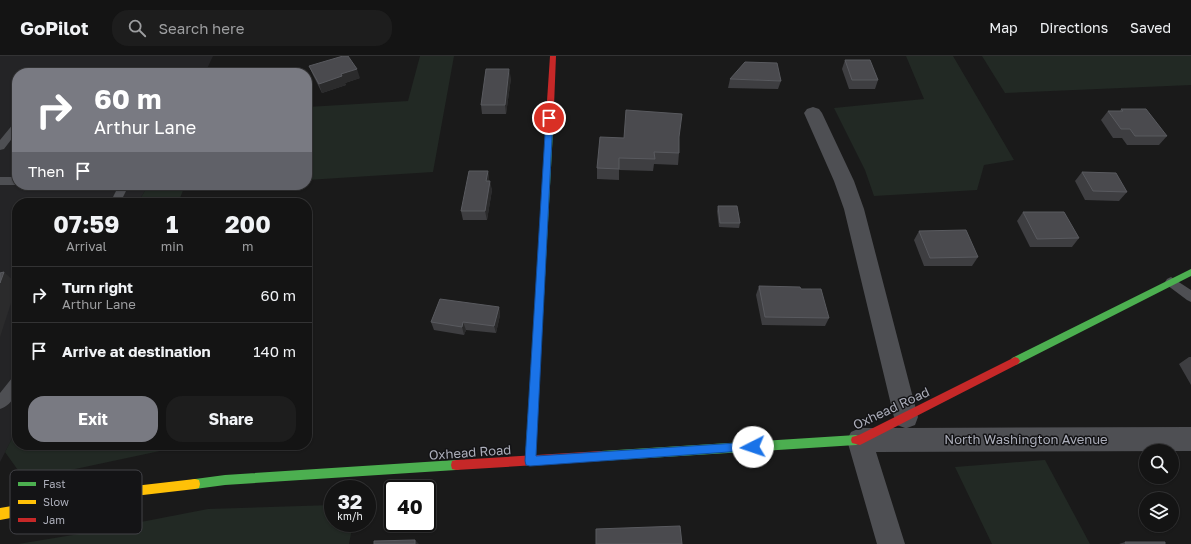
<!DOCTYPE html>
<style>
:root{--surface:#141414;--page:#1d1d1d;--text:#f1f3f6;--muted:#9d9ea0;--line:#333334;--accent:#797a82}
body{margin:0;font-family:"Golos Text",sans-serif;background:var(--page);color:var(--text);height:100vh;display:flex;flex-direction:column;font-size:15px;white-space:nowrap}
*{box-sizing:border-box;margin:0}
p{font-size:13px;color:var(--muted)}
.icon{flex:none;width:22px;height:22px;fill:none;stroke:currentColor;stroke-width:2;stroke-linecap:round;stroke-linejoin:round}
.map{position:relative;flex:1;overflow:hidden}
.panel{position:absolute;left:12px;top:142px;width:300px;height:252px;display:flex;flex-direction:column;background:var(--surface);border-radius:16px;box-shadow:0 1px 3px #0004,0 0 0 1px var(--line)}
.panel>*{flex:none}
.hud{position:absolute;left:12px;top:12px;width:300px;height:122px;border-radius:16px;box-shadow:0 1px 3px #0004,0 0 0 1px var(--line);background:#797a82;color:#fff;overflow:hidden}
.tools{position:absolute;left:1139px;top:388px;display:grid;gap:8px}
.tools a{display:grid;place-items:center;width:40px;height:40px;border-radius:50%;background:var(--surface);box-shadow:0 1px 3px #0004,0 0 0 1px var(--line);font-size:20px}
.speed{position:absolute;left:324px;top:424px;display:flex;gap:8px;font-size:20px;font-weight:700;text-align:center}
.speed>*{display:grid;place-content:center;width:52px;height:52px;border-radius:50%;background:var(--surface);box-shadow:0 1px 3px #0004,0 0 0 1px var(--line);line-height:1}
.speed small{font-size:10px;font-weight:400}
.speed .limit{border:2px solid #111;border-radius:6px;background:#fff;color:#111}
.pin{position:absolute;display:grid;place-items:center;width:34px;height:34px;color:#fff;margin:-17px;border:2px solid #fff;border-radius:50%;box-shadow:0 1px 4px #0007}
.me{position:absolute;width:44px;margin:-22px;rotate:266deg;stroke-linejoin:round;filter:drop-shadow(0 0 3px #0008)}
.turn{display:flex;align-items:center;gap:14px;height:84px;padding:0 16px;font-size:18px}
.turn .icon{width:52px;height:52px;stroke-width:2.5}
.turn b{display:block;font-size:28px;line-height:34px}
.then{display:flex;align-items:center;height:38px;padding:0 16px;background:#0003;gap:8px;font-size:15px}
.eta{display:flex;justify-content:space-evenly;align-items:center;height:68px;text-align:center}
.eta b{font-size:24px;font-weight:700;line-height:28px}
.primary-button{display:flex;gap:8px;margin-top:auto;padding:8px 16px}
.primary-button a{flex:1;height:46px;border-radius:16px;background:var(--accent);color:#fff;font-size:16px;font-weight:700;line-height:46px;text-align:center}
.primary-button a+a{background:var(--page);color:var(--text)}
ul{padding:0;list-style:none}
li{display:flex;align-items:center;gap:12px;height:56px;padding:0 16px;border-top:1px solid var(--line)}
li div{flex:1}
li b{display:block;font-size:15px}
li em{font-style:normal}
header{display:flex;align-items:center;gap:24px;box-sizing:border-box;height:56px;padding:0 20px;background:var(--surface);border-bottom:1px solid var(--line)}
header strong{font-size:19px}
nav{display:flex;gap:22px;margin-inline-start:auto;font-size:14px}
.search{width:280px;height:36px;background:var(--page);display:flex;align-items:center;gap:10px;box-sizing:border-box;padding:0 14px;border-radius:16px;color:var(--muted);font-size:15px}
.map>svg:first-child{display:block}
.built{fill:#242426}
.green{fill:#222924}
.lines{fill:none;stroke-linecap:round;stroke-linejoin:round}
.lane{fill:#4e4f53;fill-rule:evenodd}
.street{fill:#4e4f53;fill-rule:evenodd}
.fast{fill:#4caf50;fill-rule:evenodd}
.slow{fill:#ffc107;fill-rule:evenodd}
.jam{fill:#c62828;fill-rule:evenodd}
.wall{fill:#3e3e41}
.shaded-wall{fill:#2b2b2c}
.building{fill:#4a4a4e;stroke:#595a5f}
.route{fill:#1a73e8;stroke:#114b97}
.labels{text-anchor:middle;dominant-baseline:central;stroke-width:3;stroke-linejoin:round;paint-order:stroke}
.street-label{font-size:13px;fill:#acaeba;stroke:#141416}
.key{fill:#141416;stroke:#424247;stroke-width:1}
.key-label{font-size:11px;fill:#acaeba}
</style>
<header>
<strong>GoPilot</strong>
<div class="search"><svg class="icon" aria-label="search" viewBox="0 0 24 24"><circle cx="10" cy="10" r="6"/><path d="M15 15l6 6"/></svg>Search here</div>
<nav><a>Map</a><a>Directions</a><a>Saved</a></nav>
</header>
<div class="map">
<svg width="1191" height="488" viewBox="0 0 1191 488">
<rect width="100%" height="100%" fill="#1a1a1a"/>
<path class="built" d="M0,0H213L205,17H17V129H148L138,147H17V373L0,406Z"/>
<path class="green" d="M420,0H454L433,116L307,124V51L408,45Z
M906,0H953L1014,104L984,109L977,134L874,140L865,114L834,52L924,43Z
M982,0H1191V29L1005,37Z
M148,129H236L184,132L178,147H138Z
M17,373V389H188L47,419L20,417L5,396Z
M1045,404L1090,488H992L955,411Z
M333,449V467H353L349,488H18L79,478L208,453Z"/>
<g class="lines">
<path class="lane" d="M17,66V76L4,93L0,94V84L14,67Z
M0,121H17V129H0Z
M119,129H129L120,147H110Z
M1171,221L1191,234V246L1187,244L1167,229L1165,226L1167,223Z
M17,320C17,334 15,348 0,353V337L12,322Z"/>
<path class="street" d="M813,51L819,53L822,57L854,125L864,153L918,361L915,369L907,372L1191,371V395L876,396L905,488H877L847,384L851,376L860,372H905L897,369L894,361L844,153L834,125L804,57L807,53Z"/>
<path class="fast" d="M546,73H549L553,75L535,405L534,409L530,410L526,409L525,405Z
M1191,213V220L1018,308L1015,309L1012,308L1010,305L1012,302Z
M856,379L860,381L861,384L860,387L856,389L601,405L597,404L596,400L597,396L601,395Z
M456,404L460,405L461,409L460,413L456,414L225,429L195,433L191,432L190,428L191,424L195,423L225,419Z"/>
<path class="slow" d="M195,423L199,424L200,428L199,432L195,433L117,442L0,464V452L117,432Z"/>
<path class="jam" d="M550,0H556L553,75L549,77L545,75Z
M1015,301L1018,302L1020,305L1018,308L864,387L860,389L852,387L851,384L852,381L859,379Z
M601,395L605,396L606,400L605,404L601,405L456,414L452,413L451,409L452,405L456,404Z"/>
</g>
<path class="wall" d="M845,4L878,24L875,33H849L842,13Z
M309,10L360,22L345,27L346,29L322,37L313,19Z
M511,22L506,58H482L481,49Z
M730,23L781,25L778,33L728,32Z
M1121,53L1167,80L1159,89H1127L1122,82H1113L1101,64L1108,55H1120Z
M624,82H679V97L678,109L654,108L653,115L619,114V124L597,123V112Z
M488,115L489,125L492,134L487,164H463L461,155Z
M1082,116L1127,136L1119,145L1085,144L1075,125Z
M718,150L740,167L739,172L719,171L717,155Z
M1023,156L1079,182L1072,191H1030L1017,165Z
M919,175L978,201L972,210H924L914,184Z
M759,230L801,233L829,262L825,270L762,269L756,239Z
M499,251L500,259L496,277L466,274L464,279L434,274L431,266Z
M1189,301H1191V329L1179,308Z
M1125,486L1165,488H1119Z"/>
<path class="shaded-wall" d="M357,13L360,22L345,27L346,29L322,37L319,28L341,18Z
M509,13L511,22L506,58L505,49Z
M488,115L489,124L488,134L486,125Z
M490,125L492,134L487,164L485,155Z
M4,216L17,228V229L0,281V227Z
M499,251L500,259L496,277L494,270Z
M463,266L466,274L464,279L462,271Z
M415,484L419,488H415Z"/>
<path class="building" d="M343,0H348L357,13L341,18L342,20L319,28L309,10Z
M845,4H870L878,24H852Z
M745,6L777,7L781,25L730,23Z
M486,13H509L505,49H481Z
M1121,53H1146L1167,80H1135L1130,73H1121L1108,55H1123Z
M626,54L682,58L679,81V97L654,96L655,103L619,102V113L597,112L600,81L624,82Z
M469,115H488L486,125H490L485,155H461Z
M1082,116L1116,117L1127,136L1093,135Z
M718,150H737L740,167H720Z
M1023,156H1064L1079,182L1037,183Z
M966,174L978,201L930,202L919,175Z
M4,216L0,227V217Z
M759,230L800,231L801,233H821L829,262L765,261Z
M440,243L499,251L494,270L463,266L462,271L431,266Z
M680,470L682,488H596V473Z
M415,484V488H374V485Z
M1125,486H1165V488H1126Z"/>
<path class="route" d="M549,59L553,62L536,400L753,386L757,387L759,391L757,394L530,410L526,409L525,405L546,62Z"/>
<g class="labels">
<g class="street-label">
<text transform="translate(891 352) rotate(-25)">Oxhead Road</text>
<text x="1026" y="383">North Washington Avenue</text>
<text transform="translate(470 396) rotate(-4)">Oxhead Road</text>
</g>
</g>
<rect x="10" y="414" width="132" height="64" rx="6" class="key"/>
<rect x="18" y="426" width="18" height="4" fill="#4caf50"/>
<rect x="18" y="444" width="18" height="4" fill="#ffc107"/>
<rect x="18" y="462" width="18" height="4" fill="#c62828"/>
<g class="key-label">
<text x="43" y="432">Fast</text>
<text x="43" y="450">Slow</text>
<text x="43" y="468">Jam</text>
</g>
</svg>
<div class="tools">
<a><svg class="icon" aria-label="search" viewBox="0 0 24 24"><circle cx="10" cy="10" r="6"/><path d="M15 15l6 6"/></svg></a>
<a><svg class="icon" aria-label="layers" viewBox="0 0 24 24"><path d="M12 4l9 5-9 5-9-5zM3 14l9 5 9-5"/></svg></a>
</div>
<div class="speed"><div>32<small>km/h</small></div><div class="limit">40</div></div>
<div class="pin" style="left:549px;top:62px;background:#d93025"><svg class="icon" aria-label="arrive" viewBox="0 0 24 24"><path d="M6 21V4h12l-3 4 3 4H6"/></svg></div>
<svg class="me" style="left:753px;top:391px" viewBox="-20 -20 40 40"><circle r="19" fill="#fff"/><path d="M0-13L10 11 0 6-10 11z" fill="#1a73e8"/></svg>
<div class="hud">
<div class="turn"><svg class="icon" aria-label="right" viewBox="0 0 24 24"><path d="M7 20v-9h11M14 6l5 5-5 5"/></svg><div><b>60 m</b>Arthur Lane</div></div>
<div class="then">Then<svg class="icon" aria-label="arrive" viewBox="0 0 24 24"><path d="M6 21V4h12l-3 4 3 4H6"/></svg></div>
</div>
<section class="panel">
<div class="eta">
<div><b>07:59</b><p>Arrival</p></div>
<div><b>1</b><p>min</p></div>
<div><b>200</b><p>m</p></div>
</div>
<ul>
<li><svg class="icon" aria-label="right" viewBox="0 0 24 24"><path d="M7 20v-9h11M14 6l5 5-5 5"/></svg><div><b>Turn right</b><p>Arthur Lane</p></div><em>60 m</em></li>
<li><svg class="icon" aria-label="arrive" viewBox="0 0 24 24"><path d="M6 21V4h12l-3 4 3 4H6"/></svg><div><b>Arrive at destination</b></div><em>140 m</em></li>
</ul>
<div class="primary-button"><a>Exit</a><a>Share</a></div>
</section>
</div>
